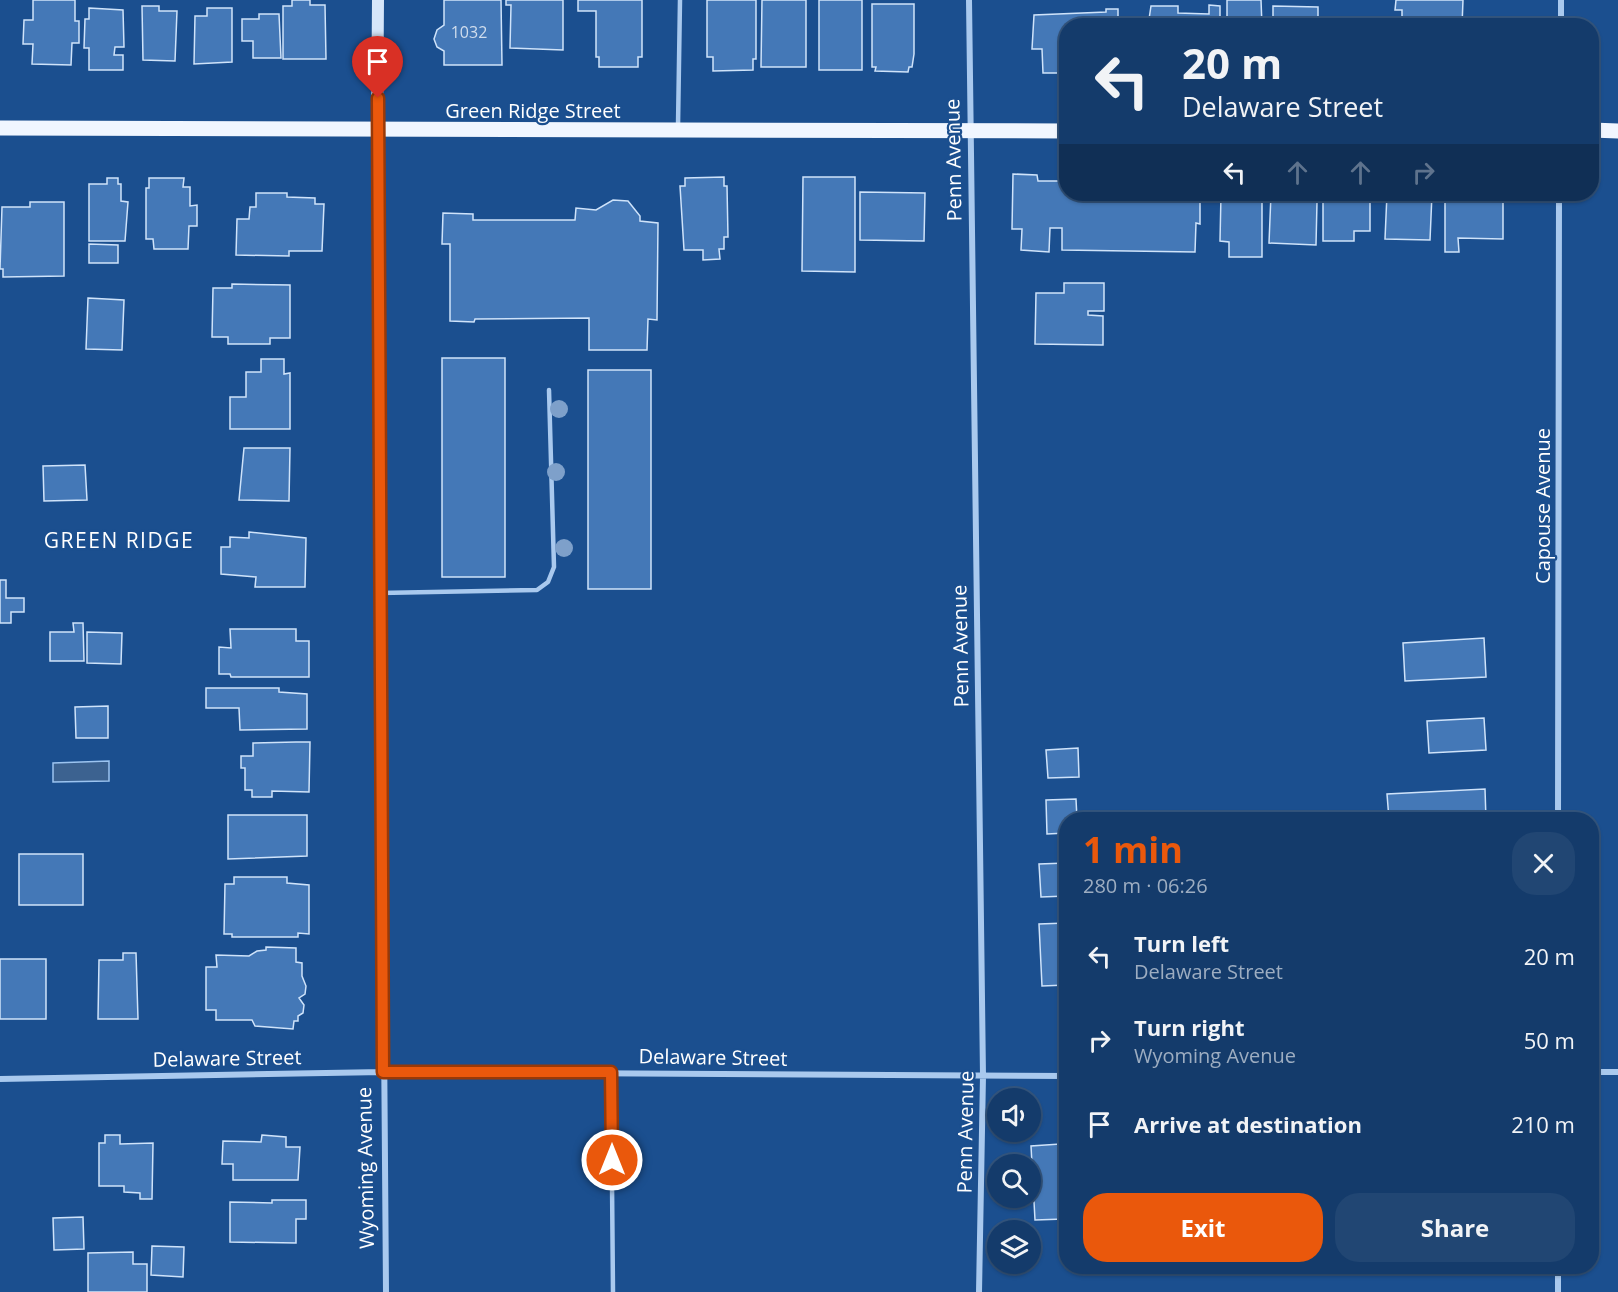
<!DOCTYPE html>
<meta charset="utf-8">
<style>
:root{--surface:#143b6b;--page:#214673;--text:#f1f3f6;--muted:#9dadc1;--line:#33557e;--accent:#ea580c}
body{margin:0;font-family:"Open Sans",sans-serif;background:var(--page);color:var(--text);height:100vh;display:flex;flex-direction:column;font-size:22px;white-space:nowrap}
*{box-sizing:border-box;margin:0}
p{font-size:20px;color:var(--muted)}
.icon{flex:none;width:33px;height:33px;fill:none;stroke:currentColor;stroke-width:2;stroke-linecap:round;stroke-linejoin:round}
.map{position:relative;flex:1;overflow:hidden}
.details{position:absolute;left:1059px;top:812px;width:540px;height:462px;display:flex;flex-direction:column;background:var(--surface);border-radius:24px;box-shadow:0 2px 4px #0004,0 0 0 2px var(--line)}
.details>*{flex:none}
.banner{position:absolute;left:1059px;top:18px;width:540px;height:183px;border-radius:24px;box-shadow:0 2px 4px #0004,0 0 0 2px var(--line);background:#143b6b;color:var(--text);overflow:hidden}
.fabs{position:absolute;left:987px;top:1088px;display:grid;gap:12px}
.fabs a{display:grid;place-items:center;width:54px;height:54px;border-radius:50%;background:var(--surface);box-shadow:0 2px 4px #0004,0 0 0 2px var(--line);font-size:30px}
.pin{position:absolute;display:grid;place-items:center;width:51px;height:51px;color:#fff;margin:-62px -26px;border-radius:50% 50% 50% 0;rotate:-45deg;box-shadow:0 0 6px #0007}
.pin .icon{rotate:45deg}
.me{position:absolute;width:66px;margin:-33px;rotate:0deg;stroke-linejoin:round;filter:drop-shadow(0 0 4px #0008)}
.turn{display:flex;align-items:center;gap:21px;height:126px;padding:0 24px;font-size:27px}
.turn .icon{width:78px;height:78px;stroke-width:2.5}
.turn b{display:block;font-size:42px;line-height:51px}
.lanes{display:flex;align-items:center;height:57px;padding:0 24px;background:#0003;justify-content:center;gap:30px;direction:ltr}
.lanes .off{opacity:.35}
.round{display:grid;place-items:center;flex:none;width:63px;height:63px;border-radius:24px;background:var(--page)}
.headline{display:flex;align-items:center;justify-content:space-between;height:102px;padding:0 24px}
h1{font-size:36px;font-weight:700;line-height:45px;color:var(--accent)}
.button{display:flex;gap:12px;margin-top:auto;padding:12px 24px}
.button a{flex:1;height:69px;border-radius:24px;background:var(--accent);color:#fff;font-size:24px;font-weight:700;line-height:69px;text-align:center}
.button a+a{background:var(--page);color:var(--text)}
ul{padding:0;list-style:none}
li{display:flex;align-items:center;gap:18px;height:84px;padding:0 24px}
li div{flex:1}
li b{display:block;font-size:22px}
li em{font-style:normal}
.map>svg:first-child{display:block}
.water{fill:#3c6290;stroke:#9cc4f0;stroke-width:1.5}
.building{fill:#4478b7;stroke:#cfe3fa;stroke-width:1.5}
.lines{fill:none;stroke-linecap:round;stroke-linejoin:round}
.lane{stroke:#a9c9ee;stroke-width:4.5}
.street{stroke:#a9c9ee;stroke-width:6}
.secondary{stroke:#d6e6fa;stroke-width:12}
.primary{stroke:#f0f6ff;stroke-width:15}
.tree{fill:#7ea0ca}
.route-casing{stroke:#983908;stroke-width:15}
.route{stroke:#ea580c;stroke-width:10}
.labels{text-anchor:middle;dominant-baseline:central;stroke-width:4.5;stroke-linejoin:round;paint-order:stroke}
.number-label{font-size:16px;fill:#d0dded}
.street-label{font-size:20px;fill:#fff;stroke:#1b4f8f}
.neighbourhood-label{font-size:21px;letter-spacing:1.5px;fill:#fff;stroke:#1b4f8f}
</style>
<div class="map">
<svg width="1618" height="1292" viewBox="0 0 1618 1292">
<rect width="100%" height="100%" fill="#1b4f8f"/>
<path class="water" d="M109,761V781L53,782V763Z"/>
<path class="building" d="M33,0H75V21H79V43H72L71,65L32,64L33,44H23L24,20H33Z
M292,0H310V5H325L326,59H283V6H292Z
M444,0H501L502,65H444V51L437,47L434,39L437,30L444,25Z
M506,0H563V50L510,48L511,5H506Z
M578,0H642V57H638V67H599V57H596V11H578Z
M707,0H756V59H753V70L713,71V57H707Z
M762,0H806V67H761Z
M819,0H862V70H819Z
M1227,0H1261L1262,26H1227Z
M1396,0H1463L1462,26L1402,24V10H1395Z
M872,4H914V54L912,67H909L908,72L875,71L876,67H872Z
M1209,5L1220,6V26H1148L1151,6H1178V13L1209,14Z
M142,6H159V11H177L175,61L143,60Z
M1273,6L1318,7V26H1273Z
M89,8L123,10L124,47H115L114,55H123V70H89V48H84L85,19H89Z
M207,8H232V62L194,64L195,16H207Z
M1106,9H1118V26H1066V89H1059L1058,73H1043L1042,49H1032L1034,15L1106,12Z
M259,14H279L281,58H253V41H242V19H259Z
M1013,174L1037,175L1038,181H1066V194H1200V224L1196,223L1195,252L1062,250V228H1050L1049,252L1021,250L1022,229H1012Z
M724,177V186H727L728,237H724V249H719L720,259L703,260V250H684L680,186H685V178Z
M803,177H855V272L802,271Z
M107,178H118V184H121V201L128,202L125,241H89V184H107Z
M149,178H184L183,187H190V206L197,205V226H189L188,249H154L153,239H146V188H149Z
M860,192L925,193L924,241L860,240Z
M256,193H287V197L315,198V204H324L322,251H289V256L236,255L237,219H249L250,207H256Z
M1221,194H1262V257H1229V242L1220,241Z
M1271,194H1313V202H1317L1316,245L1269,243Z
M1323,194H1370V231H1354V241H1323Z
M1387,194H1432L1430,240L1385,239Z
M1445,194H1503V239L1458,238L1459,252H1445Z
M613,200L628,201L640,216V221L658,223L657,320L648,319L647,350H589V318L475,319L474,322L450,321V244H442L443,213L473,214V220H575L576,208L596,210Z
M30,202H64V276L3,277V269H0L2,207H30Z
M89,244L118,245V263H89Z
M1064,283H1104V311H1088V315L1103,316V345L1035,344L1036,293H1064Z
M232,284L290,285V338H270V344H228V337H212L213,288H232Z
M88,298L124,300L122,350L86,349Z
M442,358H505V577H442Z
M261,359H284V374L290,373V429H230V397H246V372H261Z
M588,370H651V589H588Z
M244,448H290L289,501L239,500Z
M85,465L87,500L44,501L43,466Z
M249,532L306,538L305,587H255L256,577L221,574V547H230V537L249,538Z
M0,580H6V598H24V612H11V623H0Z
M73,623H83L84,661H50V632H74Z
M230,629H296V641H309V677H231L230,674H219V647L231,648Z
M87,632L122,633L121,664L87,663Z
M1484,638L1486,677L1405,681L1403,643Z
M206,688H279V692L307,694V729L240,730L239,708H206Z
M108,706V738H76L75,707Z
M1484,718L1486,750L1429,753L1427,721Z
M296,742H310L309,792L272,791V797H252V790H245V768H241V756H253V743Z
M1078,748L1079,777L1048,778L1046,750Z
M1485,789L1486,819H1389L1387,794Z
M1076,799L1077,819H1066V833L1047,834L1046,800Z
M228,815H307V856L228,859Z
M19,854H83V905H19Z
M1066,863V896L1041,897L1039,864Z
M234,877H287V883L309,885V934L298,933V937H232V934H224L225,884H234Z
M1066,923V985L1042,986L1039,924Z
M266,947L296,948V962L302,963V976L306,986L305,994L299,998L304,1005L303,1013L298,1016V1021H294L293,1029L255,1026L252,1020H216V1010H206V967H217L216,955L249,956L257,951L266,950Z
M123,953H136L138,1019H98L99,960H123Z
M0,959H46V1019H0Z
M105,1135H120V1144L153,1143L152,1199H140V1193L124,1192V1186H99V1143H105Z
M262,1135L286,1137V1147H300L298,1180H233V1164H222L223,1141L261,1142Z
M1060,1144L1064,1219L1035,1220L1031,1146Z
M272,1200H306V1219H296V1243L230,1242V1202L272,1203Z
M83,1217L84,1249L54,1250L53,1218Z
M152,1246L184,1247L183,1277L151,1275Z
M133,1252V1264H147V1292H88V1253Z"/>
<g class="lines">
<path class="lane" d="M678,126L680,0
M380,593L537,590L548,582L554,567L549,390
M611,1072L613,1292"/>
<path class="street" d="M969,0L983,1076L979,1292
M1561,26V0
M377,131L386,1292
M1558,819L1559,194
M1592,1072H1618
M0,1079L383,1072L1066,1076
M1558,1266V1292"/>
<path class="secondary" d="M377,131L378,0"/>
<path class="primary" d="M0,128L1066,131
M1592,130L1618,131"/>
</g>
<g class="tree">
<circle cx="559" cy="409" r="9"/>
<circle cx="556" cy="472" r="9"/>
<circle cx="564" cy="548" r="9"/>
</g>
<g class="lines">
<g class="route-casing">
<path id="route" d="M378,98L383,1072H611L612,1160"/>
</g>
<use href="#route" class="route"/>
</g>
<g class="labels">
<g class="number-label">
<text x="469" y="32">1032</text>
</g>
<g class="street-label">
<text x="533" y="110">Green Ridge Street</text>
<text transform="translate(953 160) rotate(-91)">Penn Avenue</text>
<text transform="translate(1542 506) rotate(-90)">Capouse Avenue</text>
<text transform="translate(960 646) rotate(-91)">Penn Avenue</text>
<text transform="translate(713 1057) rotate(1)">Delaware Street</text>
<text transform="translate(227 1058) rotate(-1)">Delaware Street</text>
<text transform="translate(965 1132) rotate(-89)">Penn Avenue</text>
<text transform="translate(365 1168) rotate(-91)">Wyoming Avenue</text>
</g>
<g class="neighbourhood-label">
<text x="119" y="540">GREEN RIDGE</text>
</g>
</g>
</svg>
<div class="fabs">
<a><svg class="icon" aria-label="sound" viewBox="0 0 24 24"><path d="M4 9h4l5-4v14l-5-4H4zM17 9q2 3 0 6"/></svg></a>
<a><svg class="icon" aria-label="search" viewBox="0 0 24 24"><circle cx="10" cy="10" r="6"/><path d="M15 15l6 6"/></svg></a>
<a><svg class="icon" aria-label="layers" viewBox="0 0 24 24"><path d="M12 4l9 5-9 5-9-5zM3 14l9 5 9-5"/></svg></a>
</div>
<div class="pin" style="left:378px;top:98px;background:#d93025"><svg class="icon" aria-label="arrive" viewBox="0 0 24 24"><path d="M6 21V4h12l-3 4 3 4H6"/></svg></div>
<svg class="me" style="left:612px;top:1160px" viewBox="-20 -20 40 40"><circle r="17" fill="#ea580c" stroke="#fff" stroke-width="3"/><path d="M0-11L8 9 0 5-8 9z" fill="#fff"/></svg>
<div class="banner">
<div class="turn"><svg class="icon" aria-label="left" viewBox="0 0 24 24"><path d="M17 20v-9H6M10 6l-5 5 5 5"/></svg><div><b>20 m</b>Delaware Street</div></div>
<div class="lanes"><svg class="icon" aria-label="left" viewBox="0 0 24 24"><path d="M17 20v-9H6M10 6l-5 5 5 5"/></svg><svg class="icon off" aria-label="ahead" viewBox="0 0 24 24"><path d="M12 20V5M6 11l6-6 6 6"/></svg><svg class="icon off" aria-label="ahead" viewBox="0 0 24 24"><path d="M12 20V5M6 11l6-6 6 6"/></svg><svg class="icon off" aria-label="right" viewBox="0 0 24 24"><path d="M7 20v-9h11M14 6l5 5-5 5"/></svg></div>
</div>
<section class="details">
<div class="headline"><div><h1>1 min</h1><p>280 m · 06:26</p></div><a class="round"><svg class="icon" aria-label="close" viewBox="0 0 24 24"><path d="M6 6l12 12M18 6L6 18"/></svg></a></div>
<ul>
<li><svg class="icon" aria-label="left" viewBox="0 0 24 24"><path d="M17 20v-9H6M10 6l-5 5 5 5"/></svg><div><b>Turn left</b><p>Delaware Street</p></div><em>20 m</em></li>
<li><svg class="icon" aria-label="right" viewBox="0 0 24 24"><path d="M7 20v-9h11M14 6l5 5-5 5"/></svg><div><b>Turn right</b><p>Wyoming Avenue</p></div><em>50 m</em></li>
<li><svg class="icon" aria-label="arrive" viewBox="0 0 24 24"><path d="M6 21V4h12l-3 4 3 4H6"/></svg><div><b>Arrive at destination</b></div><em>210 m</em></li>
</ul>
<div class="button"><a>Exit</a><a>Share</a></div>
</section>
</div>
